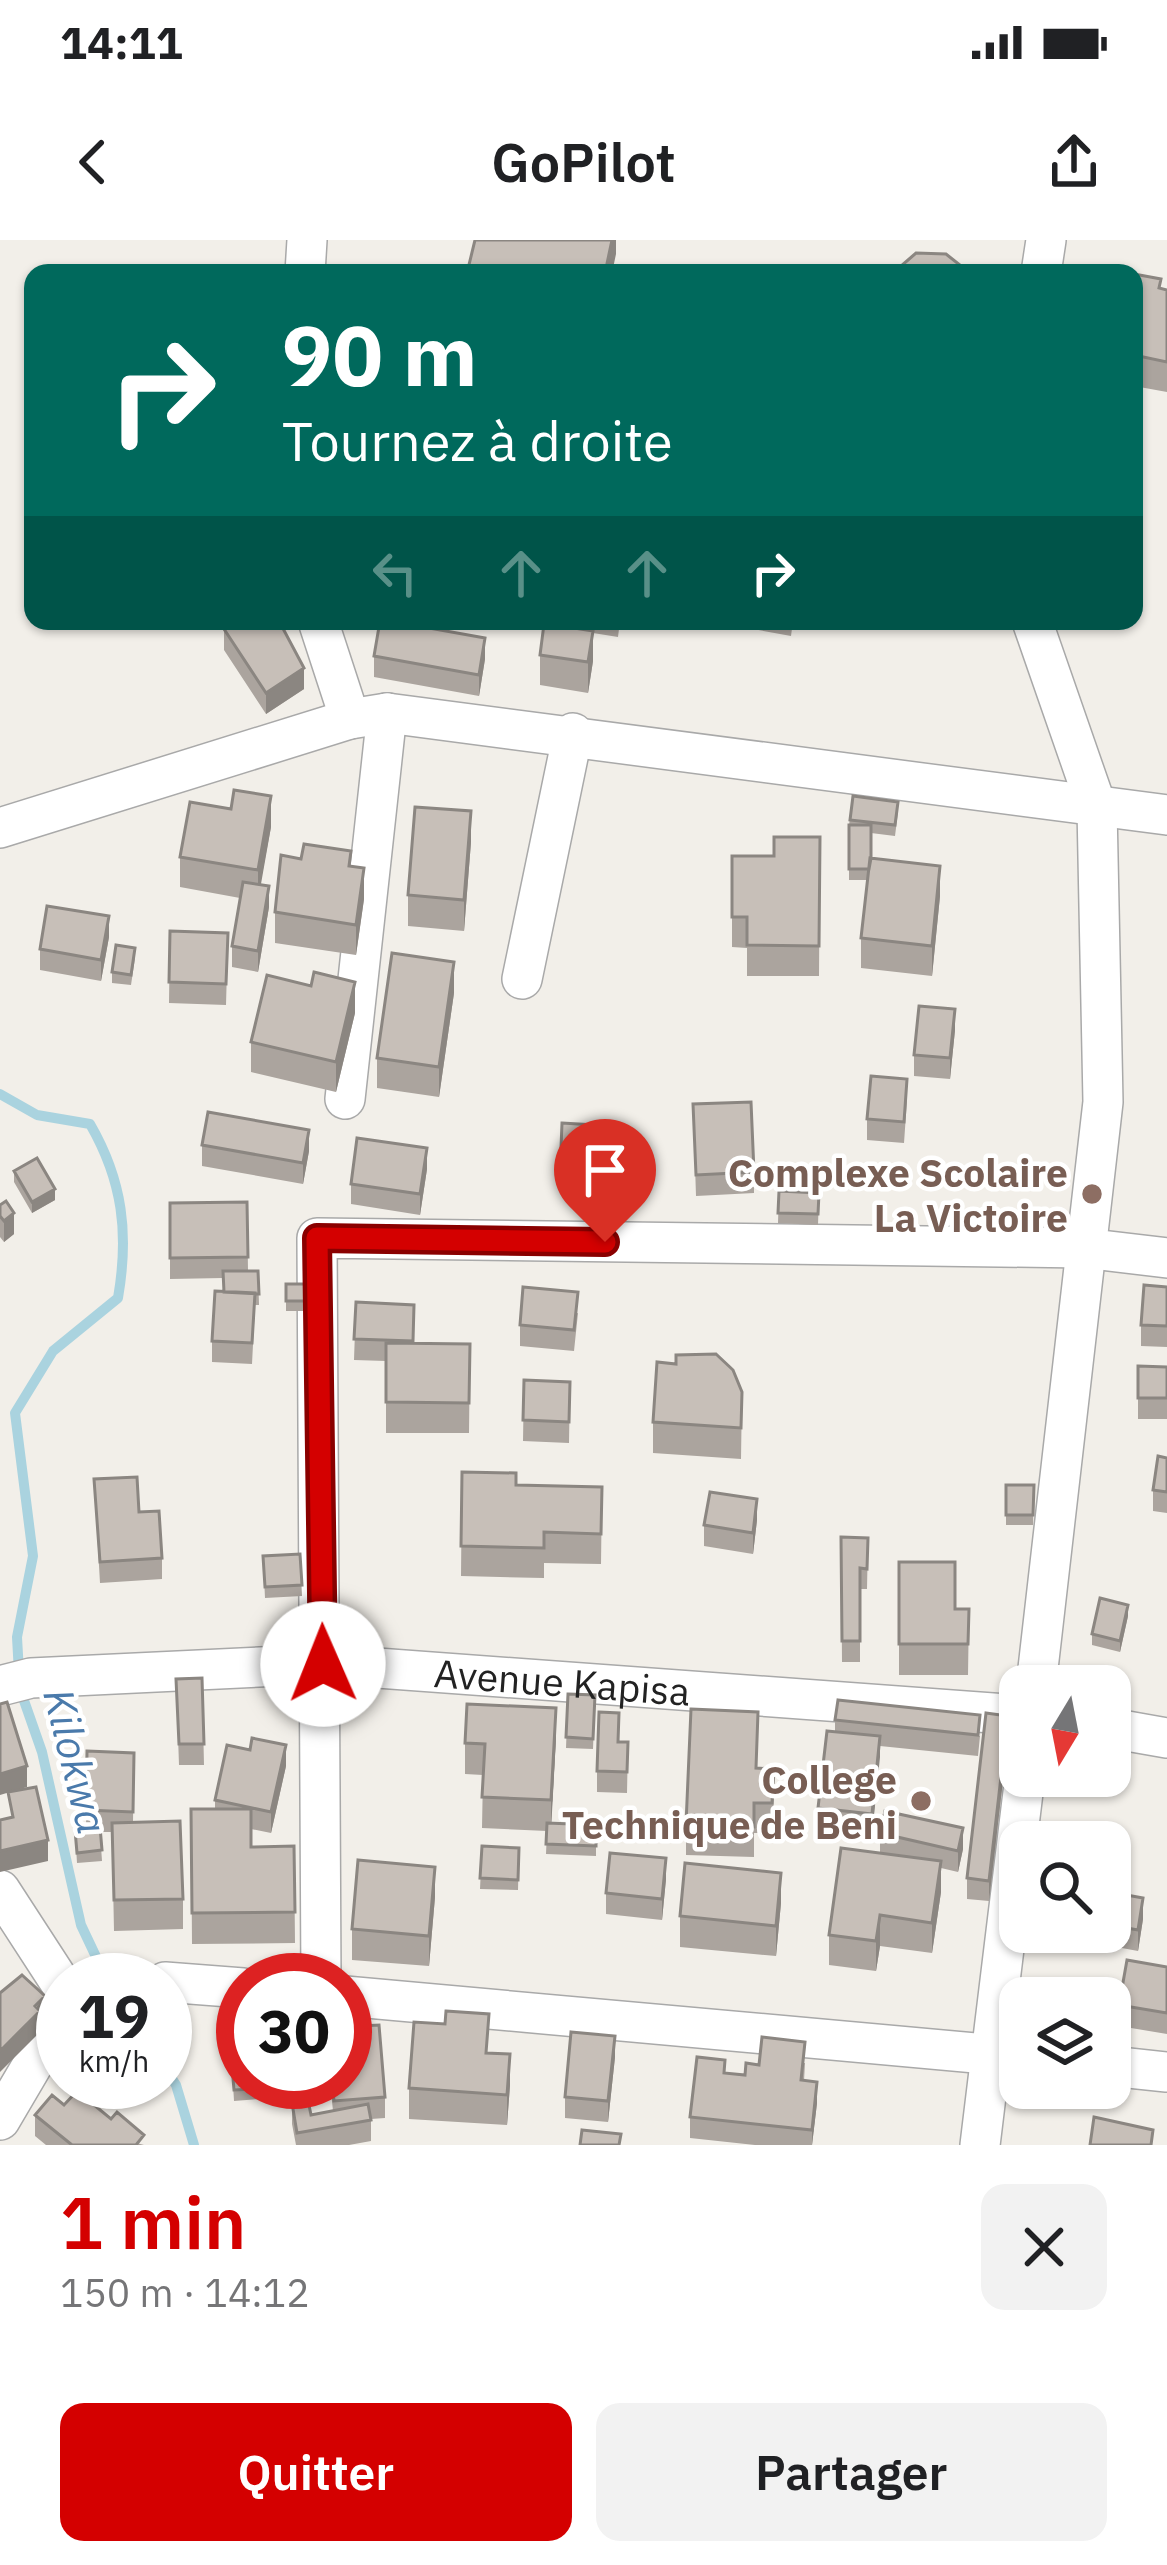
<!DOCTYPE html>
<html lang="fr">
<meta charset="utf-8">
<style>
:root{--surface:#fff;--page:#f2f2f2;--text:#202124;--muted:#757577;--accent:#d40000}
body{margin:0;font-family:"IBM Plex Sans",sans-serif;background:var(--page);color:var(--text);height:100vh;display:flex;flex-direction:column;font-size:45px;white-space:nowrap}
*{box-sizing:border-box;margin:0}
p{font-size:39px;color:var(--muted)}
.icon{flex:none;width:66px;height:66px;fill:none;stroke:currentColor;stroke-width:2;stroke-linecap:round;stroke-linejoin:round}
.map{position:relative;height:1905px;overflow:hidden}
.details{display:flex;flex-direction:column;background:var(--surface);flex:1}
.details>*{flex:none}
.top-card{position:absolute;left:24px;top:24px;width:1119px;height:366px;border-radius:24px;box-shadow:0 3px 9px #0004;background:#00695c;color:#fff;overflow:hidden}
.needle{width:78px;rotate:190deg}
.buttons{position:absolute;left:999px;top:1425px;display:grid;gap:24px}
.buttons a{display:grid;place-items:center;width:132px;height:132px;border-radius:24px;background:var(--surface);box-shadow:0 3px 9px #0004;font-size:60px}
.speed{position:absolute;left:36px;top:1713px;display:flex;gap:24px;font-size:60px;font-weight:700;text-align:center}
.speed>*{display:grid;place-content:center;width:156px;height:156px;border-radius:50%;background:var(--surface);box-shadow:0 3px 9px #0004;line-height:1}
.speed small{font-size:30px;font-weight:400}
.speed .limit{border:18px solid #d22;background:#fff;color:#111}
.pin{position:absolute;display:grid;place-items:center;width:102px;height:102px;color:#fff;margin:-123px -51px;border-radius:50% 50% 50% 0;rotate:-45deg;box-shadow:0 0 12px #0007}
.pin .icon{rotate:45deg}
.me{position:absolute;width:132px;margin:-66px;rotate:359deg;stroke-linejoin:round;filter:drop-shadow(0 0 9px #0008)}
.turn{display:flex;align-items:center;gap:42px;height:252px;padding:0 60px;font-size:54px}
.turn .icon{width:156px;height:156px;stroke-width:2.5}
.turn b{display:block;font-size:84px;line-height:102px}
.lanes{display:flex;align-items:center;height:114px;padding:0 60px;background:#0003;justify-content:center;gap:60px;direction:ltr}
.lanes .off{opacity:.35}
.round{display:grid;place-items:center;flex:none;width:126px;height:126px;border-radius:24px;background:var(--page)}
.summary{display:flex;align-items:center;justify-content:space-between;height:204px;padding:0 60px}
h1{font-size:72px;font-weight:600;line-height:90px;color:var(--accent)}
.action{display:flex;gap:24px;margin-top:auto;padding:24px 60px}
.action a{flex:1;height:138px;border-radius:24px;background:var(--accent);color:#fff;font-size:48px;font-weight:600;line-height:138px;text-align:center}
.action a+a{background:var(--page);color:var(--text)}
.status{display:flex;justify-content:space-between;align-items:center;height:84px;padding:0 60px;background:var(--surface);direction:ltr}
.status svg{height:33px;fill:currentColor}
header{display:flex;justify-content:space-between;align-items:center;height:156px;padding:0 60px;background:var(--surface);font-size:54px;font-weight:600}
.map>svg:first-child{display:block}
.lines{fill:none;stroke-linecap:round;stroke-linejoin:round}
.stream{stroke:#aad3df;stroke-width:10}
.minor-casing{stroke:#a9a9a9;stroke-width:42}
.minor{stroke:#fff;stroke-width:39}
.wall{fill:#aba49e}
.shaded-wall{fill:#8b8681}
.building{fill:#c7bfb8;stroke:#8b8681;stroke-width:3}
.route-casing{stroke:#8a0000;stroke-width:30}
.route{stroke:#d40000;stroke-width:21}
.education-dot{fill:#8d6e63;stroke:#fff;stroke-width:4.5}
.labels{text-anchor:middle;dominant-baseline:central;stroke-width:9;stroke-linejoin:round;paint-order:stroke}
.education-label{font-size:39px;font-weight:bold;fill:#785e54;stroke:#fff;text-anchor:end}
.street-label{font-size:39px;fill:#222;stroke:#fff}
.water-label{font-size:42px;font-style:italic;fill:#4a7aab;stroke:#fff}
</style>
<div class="status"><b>14:11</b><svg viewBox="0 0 49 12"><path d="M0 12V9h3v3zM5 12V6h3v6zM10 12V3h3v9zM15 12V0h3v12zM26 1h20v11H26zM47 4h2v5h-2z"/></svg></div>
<header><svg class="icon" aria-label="back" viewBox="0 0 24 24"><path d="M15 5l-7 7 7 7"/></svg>GoPilot<svg class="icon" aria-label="share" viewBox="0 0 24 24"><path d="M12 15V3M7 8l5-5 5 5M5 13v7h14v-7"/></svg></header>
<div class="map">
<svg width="1167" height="1905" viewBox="0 0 1167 1905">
<rect width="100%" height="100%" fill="#f2efe9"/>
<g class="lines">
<path class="stream" d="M0,854L37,875L90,884C123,941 129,994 118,1058L53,1111L15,1173L33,1316L17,1397L19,1433
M21,1452L42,1512L81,1685L107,1740
M165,1828L176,1845L194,1905"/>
<g class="minor-casing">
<g id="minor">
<path d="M305,33L307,0"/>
<path d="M1041,33L1046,0"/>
<path d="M318,381L350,479"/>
<path d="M1032,381L1097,568L1103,862L1036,1446"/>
<path d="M0,588L350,479L387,473L1167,575"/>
<path d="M522,739L573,493"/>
<path d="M345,859L387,473"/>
<path id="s1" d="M0,1446L31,1438L323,1424L1020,1475"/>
<path d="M1110,1488L1167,1498"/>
<path d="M0,1650L63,1747"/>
<path d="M128,1740H136"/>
<path d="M321,1740L317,998L1084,1008L1167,1018"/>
<path d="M165,1742L243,1748"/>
<path d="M345,1756L1020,1817"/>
<path d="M1110,1826L1167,1832"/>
<path d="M0,1880L63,1773"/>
<path d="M980,1905L1025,1536"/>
</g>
</g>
<use href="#minor" class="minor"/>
</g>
<path class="wall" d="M1134,34L1161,49L1167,50V152L1134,146Z
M517,381H620L618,397L593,393V421L588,453L540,445V415L544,385Z
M665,381H683L682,387L665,383Z
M710,381H793L791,396Z
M224,389L304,449L266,474L224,410Z
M374,416L485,419L479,456L374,437Z
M853,556L898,572L895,596L871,593V618L940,656L932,736L861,728V698L868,640H849V585Z
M271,587L260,645L269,667L258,732L232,727V706L240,658L180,647V617Z
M820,597L819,736H747V708L732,707V616H774Z
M471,602L464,691L408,686V655Z
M351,626L364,659L356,715L275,703V672Z
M170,691L228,693L226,765L169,763Z
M109,697L101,741L40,730V709Z
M135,718L131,745L112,743V732Z
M454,753L439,857L377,848V818Z
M355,773L336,852L251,832V802Z
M955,790L950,839L914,836V815Z
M907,860L904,903L867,900V879Z
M693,864L754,932V953L696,956Z
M202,905L309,911L303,944L202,926Z
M594,906L591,955L560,954V933Z
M427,929L420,975L351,964V944Z
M14,931L55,960L32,973L14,942Z
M779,951L819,953L818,985L778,983Z
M247,962L248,1031H258L259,1065H255L252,1124L212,1122V1101L223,1052V1038L170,1039V963Z
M0,965L14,994L4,1002L0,997Z
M286,1044H306V1071H286Z
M1167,1047V1107L1141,1106V1085Z
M356,1062L414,1065L413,1103L470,1104L469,1193H386V1121L354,1120Z
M578,1073L574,1111L520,1106V1085Z
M1138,1126L1167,1127V1179H1138Z
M524,1140L570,1142L569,1203L523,1201Z
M742,1152L741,1219L653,1213V1182Z
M1167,1218V1273L1153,1271V1250Z
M462,1232L516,1245L602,1247L601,1324L544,1323V1338L461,1336Z
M94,1239L139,1272L162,1318V1339L100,1343Z
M1006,1245H1034L1033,1285H1006Z
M757,1280L753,1314L704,1306V1285Z
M841,1297L868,1298L867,1349H860V1422H842Z
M300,1314L302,1356L265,1358L263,1316Z
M899,1322L955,1369H969L968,1435H899Z
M1128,1376L1120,1412L1092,1405V1394Z
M202,1438L204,1525H179L176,1439Z
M568,1454L595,1455L593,1509L566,1508Z
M835,1480L980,1496L978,1516L880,1506L872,1595L818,1589V1568L835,1492Z
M1008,1497L989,1661L967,1659V1638Z
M556,1498L551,1584L596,1585V1616L546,1614L547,1591L482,1588L483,1535L465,1534V1503Z
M618,1502H628L627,1553L597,1552V1531Z
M87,1511L134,1513L133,1582L183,1659V1689L114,1691L112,1592H100L102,1621L77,1623L75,1590L86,1589Z
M286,1526L271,1593L251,1589V1607L294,1606L295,1703L192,1704L191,1569H215V1560Z
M757,1528L774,1559L772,1593H754V1617L686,1615V1584Z
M880,1593L963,1609L958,1632L941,1628V1652L932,1713L880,1706L876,1731L829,1725V1695L880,1613Z
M482,1606L519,1608L518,1650L480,1649Z
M666,1639L662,1680L606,1674V1653Z
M1110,1652L1143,1679L1138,1711L1084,1701V1692H1110Z
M435,1657L429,1726L352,1720V1689Z
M781,1663L776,1716L680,1707V1676Z
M1167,1727V1794L1119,1786V1765Z
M360,1786L385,1857V1878L371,1879V1901L349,1905H296L292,1884V1863L311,1875L333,1871L330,1842H345Z
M488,1813L510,1845L507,1885L409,1879V1848Z
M615,1817L608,1882L565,1878V1857Z
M805,1823L804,1841L817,1863L812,1905H755L690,1898V1877L725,1834L745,1835L759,1825Z
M232,1827L259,1849V1859L234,1861Z
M35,1875L144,1905H46L35,1896Z"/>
<path class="shaded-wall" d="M612,0H616V14L612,33H605Z
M593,391V421L588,453V422Z
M485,398V419L479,456V435Z
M304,428V449L266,474V453Z
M271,556V587L258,661V630Z
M471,571V602L464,691V660Z
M940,626V656L932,736V706Z
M364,628V659L356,715V685Z
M269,646V667L258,732V711Z
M109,676V697L101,741V720Z
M454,722V753L439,857V827Z
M355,742V773L336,852V822Z
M955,769V790L950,839V818Z
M309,890V911L303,944V923Z
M427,908V929L420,975V954Z
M55,949V960L32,973V962Z
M14,973V994L4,1002V981Z
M757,1259V1280L753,1314V1293Z
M1128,1365V1376L1120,1412V1401Z
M556,1468V1498L551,1591V1560Z
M1008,1476V1497L989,1661V1641Z
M880,1496V1517L872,1595V1574Z
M286,1505V1526L271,1593V1572Z
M27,1526V1547L0,1555V1534Z
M963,1588V1609L958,1632V1611Z
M48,1600V1621L0,1632V1611Z
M666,1618V1639L662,1680V1659Z
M941,1621V1652L932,1713V1683Z
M435,1627V1657L429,1726V1696Z
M781,1633V1663L776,1716V1686Z
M1143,1658V1679L1138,1711V1690Z
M880,1675V1706L876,1731V1701Z
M45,1756V1777L40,1782V1792L0,1832V1811Z
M615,1796V1817L608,1882V1861Z
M510,1814V1845L507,1885V1855Z
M817,1842V1863L812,1905V1890Z"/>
<path class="building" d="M475,0H612L605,33H467Z
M916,13L946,14L970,33H900L901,26Z
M1107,29L1130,33H1107Z
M1134,34L1161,39L1159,48L1167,50V122L1134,115Z
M238,381H279L304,428L266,453L224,389Z
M380,381H390L485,398L479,435L374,416Z
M557,381H575L574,388L593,391L588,422L540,415L544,384L556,386Z
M234,550L271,556L258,630L180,617L190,562L231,569Z
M853,556L898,562L895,585L850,580Z
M415,567L471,571L464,660L408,655Z
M849,585H871V618L869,629H849Z
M774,597H820L819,706L747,705V677H732V616H774Z
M304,604L351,611L349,626L364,628L356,685L275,672L281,615L301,619Z
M870,618L940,626L932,706L861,698Z
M243,642L269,646L258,711L232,706Z
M47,666L109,676L101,720L40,709Z
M170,691L228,693L226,744L169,742Z
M116,705L135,708L131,735L112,732Z
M392,713L454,722L439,827L377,818Z
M314,732L355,742L336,822L251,802L267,735L311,746Z
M919,766L955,769L950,818L914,815Z
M871,836L907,839L904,882L867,879Z
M751,862L754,932L696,935L693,864Z
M208,872L309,890L303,923L202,905Z
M562,883L594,885L591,934L560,933Z
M357,898L427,908L420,954L351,944Z
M37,918L55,949L32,962L14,931Z
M779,951L819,953L818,974L778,973Z
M6,961L14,973L4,981L0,976V965Z
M247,962L248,1017L170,1018V963Z
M223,1031H258L259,1054L224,1052Z
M286,1044H306V1061H286Z
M1144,1045L1167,1047V1086L1141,1085Z
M523,1047L578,1052L574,1090L520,1085Z
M215,1051L255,1053L252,1103L212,1101Z
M356,1062L414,1065L413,1101L354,1099Z
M386,1103L470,1104L469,1163L386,1162Z
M716,1114L733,1130L742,1152L741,1188L653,1182L657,1122L676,1124V1115Z
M1138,1126L1167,1127V1158H1138Z
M524,1140L570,1142L569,1182L523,1180Z
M1158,1216L1167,1218V1252L1153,1250Z
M462,1232L516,1233V1245L602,1247L601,1294L544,1292V1308L461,1306Z
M137,1237L139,1272L159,1271L162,1318L100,1322L94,1239Z
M1006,1245H1034L1033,1275H1006Z
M710,1252L757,1259L753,1293L704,1285Z
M841,1297L868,1298L867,1329L860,1328V1401H842Z
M300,1314L302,1345L265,1347L263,1316Z
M899,1322H955V1369H969L968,1404H899Z
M1100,1358L1128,1365L1120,1401L1092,1394Z
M202,1438L204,1504H179L176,1439Z
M568,1454L595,1455L593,1499L566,1497Z
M838,1460L980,1475L978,1495L835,1480Z
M7,1462L27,1526L0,1534V1464Z
M467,1464L556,1468L551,1560L482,1557L485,1504L465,1503Z
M691,1469L758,1472L756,1528L774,1529L772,1563H754V1587L686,1584Z
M599,1472L619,1473L618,1502H628L627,1532L597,1531Z
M986,1473L1008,1476L989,1641L967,1638Z
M827,1491L880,1496L872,1574L818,1568Z
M252,1498L286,1505L271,1572L215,1560L227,1505L250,1510Z
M87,1511L134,1513L133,1572L86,1570Z
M36,1547L48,1600L0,1611V1580L13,1577L8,1552Z
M191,1569H251V1607L294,1606L295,1672L192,1673Z
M885,1571L963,1588L958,1611L880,1593Z
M180,1581L183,1659L114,1660L112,1583Z
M547,1583L596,1585V1606L546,1604Z
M100,1587L102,1610L77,1613L75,1590Z
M482,1606L519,1608L518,1640L480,1638Z
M841,1608L941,1621L932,1683L880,1675L876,1701L829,1695Z
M610,1613L666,1618L662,1659L606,1653Z
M358,1620L435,1627L429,1696L352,1689Z
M685,1623L781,1633L776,1686L680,1676Z
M1110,1652L1143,1658L1138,1690L1110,1685Z
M1127,1720L1167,1727V1773L1119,1765Z
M22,1735L45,1756L35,1766L40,1771L0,1811V1753Z
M446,1771L489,1774L486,1813L510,1814L507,1855L409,1848L414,1782L445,1784Z
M359,1777L360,1786L379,1785L385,1857L334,1861L332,1842H345V1778Z
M571,1792L615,1796L608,1861L565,1857Z
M762,1797L805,1802L801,1840L817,1842L812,1890L690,1877L697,1817L725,1820L724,1833L745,1835L746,1823L759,1825Z
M232,1827H243V1842H259V1849L234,1850Z
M77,1851L111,1879L117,1872L144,1895L136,1905H72L35,1875L52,1855L64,1865Z
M308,1860L311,1875L368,1864L371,1880L297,1893L292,1863Z
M1094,1877L1153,1890L1151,1905H1090Z
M582,1890L621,1894L619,1905H580Z"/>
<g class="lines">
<g class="route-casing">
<path id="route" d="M323,1424L317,998L605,1002"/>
</g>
<use href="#route" class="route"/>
</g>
<g class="education-dot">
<circle cx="1092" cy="954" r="12"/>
<circle cx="921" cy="1561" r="12"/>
</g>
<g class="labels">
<g class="education-label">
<text x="1068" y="932">Complexe Scolaire<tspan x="1068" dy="45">La Victoire</tspan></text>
<text x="897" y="1539">College<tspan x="897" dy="45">Technique de Beni</tspan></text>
</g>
<g class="street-label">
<text stroke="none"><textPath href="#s1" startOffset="564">Avenue Kapisa</textPath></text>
</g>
<g class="water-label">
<text transform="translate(76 1521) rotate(76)">Kilokwa</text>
</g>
</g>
</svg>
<div class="buttons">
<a><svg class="needle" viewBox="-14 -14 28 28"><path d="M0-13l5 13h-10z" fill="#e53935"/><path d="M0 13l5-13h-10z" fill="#757577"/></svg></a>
<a><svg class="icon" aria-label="search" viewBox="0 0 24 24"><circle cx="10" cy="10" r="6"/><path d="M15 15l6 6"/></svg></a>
<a><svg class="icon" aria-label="layers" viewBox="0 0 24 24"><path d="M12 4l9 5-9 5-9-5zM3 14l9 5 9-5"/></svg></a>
</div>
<div class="speed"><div>19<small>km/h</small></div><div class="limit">30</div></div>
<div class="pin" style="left:605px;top:1002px;background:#d93025"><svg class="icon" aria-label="arrive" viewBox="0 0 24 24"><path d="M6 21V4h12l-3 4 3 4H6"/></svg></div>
<svg class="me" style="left:323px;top:1424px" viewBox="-20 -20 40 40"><circle r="19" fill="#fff"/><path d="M0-13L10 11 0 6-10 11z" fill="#d40000"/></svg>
<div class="top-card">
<div class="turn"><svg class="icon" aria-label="right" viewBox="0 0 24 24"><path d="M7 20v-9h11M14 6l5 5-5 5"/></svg><div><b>90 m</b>Tournez à droite</div></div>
<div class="lanes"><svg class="icon off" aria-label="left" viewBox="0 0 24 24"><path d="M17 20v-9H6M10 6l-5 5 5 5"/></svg><svg class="icon off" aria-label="ahead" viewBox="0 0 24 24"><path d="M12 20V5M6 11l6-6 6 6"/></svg><svg class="icon off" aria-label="ahead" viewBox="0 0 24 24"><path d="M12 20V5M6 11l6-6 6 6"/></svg><svg class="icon" aria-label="right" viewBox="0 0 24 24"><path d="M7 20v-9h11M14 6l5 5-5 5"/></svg></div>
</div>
</div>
<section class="details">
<div class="summary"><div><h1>1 min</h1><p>150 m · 14:12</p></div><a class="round"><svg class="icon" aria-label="close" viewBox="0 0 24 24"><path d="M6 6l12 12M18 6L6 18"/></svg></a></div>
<div class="action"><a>Quitter</a><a>Partager</a></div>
</section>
